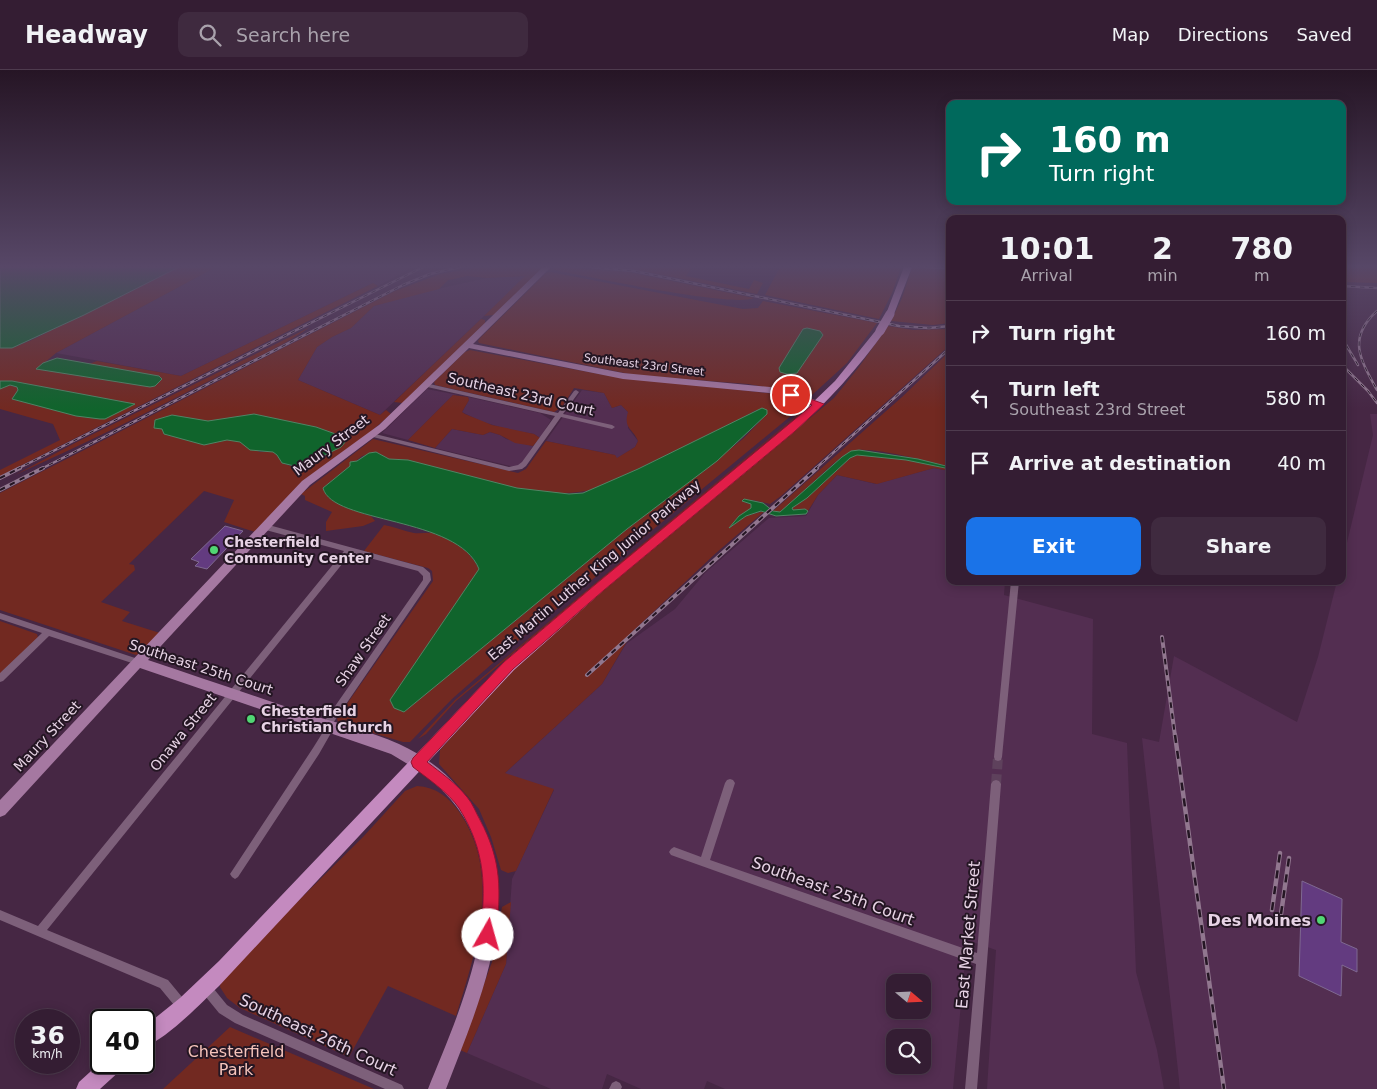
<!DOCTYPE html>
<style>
:root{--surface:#341d33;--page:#3f2a3f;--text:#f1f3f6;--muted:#a9a2ac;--line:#4e3b4e;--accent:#1a73e8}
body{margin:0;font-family:"DejaVu Sans",sans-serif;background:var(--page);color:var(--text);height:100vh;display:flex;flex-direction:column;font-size:19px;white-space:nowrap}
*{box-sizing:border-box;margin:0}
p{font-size:16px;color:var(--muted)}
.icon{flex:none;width:28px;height:28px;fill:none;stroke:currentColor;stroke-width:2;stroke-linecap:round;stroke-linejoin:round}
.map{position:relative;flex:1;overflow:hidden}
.details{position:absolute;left:946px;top:145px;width:400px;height:370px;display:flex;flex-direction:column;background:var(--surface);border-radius:10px;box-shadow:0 2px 12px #0003,0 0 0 1px var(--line)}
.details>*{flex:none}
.guide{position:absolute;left:946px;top:30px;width:400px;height:105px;border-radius:10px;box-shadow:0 2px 12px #0003,0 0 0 1px var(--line);background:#00695c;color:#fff;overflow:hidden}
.needle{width:32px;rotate:109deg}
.buttons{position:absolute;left:886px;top:904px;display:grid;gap:10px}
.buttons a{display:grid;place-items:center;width:45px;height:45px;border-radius:10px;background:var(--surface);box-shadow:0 2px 12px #0003,0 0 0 1px var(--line);font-size:25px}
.speed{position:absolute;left:15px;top:939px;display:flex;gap:10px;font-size:25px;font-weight:700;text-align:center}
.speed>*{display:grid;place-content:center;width:65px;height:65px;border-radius:50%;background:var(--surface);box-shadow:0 2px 12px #0003,0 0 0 1px var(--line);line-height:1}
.speed small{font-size:12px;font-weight:400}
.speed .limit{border:2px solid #111;border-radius:8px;background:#fff;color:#111}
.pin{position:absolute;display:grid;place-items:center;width:42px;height:42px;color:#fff;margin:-21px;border:2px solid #fff;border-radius:50%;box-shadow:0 1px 5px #0007}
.me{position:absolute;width:55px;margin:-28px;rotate:7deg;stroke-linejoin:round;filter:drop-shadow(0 0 4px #0008)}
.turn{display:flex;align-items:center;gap:18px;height:105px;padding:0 20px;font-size:22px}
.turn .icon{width:65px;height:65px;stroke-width:2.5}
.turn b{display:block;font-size:35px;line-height:42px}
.eta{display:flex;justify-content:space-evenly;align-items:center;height:85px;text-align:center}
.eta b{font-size:30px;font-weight:600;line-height:35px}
.button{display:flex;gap:10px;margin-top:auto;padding:10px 20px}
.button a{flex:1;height:58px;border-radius:10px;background:var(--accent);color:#fff;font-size:20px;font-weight:600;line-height:58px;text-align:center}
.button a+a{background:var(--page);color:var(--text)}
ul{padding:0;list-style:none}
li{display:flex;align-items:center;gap:15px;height:65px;padding:0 20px;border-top:1px solid var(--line)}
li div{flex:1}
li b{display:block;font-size:19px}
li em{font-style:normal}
header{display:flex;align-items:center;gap:30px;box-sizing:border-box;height:70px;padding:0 25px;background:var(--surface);border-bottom:1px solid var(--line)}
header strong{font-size:24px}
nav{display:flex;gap:28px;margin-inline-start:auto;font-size:18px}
.search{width:350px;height:45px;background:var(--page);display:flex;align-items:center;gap:12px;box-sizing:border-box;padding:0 18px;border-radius:10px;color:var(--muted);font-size:19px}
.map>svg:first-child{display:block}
.built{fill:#532e51;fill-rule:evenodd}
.green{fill:#722921;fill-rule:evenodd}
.water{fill:#10642c;stroke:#508564}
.building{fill:#633b80;stroke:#7f6991}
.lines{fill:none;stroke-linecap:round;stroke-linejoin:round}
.street-tunnel{stroke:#5e415c;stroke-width:10;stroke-dasharray:10 5;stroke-linecap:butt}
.street{fill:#7d607a;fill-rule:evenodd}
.secondary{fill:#a578a1;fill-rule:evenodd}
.primary{fill:#c48abf;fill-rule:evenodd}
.rail-far2-casing{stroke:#91778f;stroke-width:2.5}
.rail-far1-casing{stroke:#91778f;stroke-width:4}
.rail-casing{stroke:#91778f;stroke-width:4.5}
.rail-far2{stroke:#241623;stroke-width:1;stroke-dasharray:4.5;stroke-linecap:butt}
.rail-far1{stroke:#241623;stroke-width:2;stroke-dasharray:5.5;stroke-linecap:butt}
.rail{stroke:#241623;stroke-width:2.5;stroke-dasharray:8;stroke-linecap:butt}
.primary-bridge{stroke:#c48abf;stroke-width:9}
.route{fill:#e11d48;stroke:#92132f}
.poi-dot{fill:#51d674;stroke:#241623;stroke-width:2}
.labels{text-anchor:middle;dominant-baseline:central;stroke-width:4;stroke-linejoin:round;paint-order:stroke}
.far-street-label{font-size:11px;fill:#e7d3e5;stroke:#241623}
.street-label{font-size:14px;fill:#e7d3e5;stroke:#241623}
.poi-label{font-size:14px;font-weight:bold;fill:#e7d3e5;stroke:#241623;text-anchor:start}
.near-street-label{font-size:16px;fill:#e7d3e5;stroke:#241623}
.near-poi-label{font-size:16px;font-weight:bold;fill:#e7d3e5;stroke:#241623;text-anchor:end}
.near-park-label{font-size:16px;fill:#f5c3ba;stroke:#241623}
</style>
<header>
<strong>Headway</strong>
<div class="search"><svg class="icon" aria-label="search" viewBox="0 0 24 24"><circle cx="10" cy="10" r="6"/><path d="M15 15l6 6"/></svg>Search here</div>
<nav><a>Map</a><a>Directions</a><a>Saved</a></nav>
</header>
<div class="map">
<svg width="1377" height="1019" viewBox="0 0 1377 1019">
<rect width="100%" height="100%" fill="#462744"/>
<path class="built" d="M216,197H413L378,216L373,213L181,306L56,283Z
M526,206L380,345L298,310L317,277L332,267L351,258L374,236L410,225L487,208Z
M427,319L458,325H453L408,370L382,363Z
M582,320L604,323L612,338L621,335L628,342V358L638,371L635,377L616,389L615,385L546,371Z
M468,327L540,343L551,350L540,368L534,364L506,359L480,351L462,342L469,330Z
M1370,344H1377V1019H1180L1142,668L1159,672L1174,586L1297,652L1318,587L1337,511H1342L1343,489L1373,365Z
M452,359L483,365L490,362L500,365L506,369L533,376L522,394L514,397L435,378Z
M934,398L950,401V511H1005L1004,525L1093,549L1092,664L1127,673L1136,902L1157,980L1164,1019H987L996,880L967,870L953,1019H725L707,1011L704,1019H641L607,1004L602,1019H551L467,983L506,894L512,809L554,720L504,704L602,614L626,574L675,539L705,503L769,448L806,446L818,425L837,405L876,414ZM895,912H922V940H895ZM895,968H922V995H895Z"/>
<path class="green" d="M179,197H216L56,283L37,299L75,304L158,306L89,294L97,291L181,306L373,213L378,216L0,406V400L60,370L53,354L0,339V319L6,315L17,317L18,320L12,329L76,346L100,349L130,337L134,334L12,311H0V278H12L32,270Z
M480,197H544L494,245L484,246L525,206L487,208L467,206L454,209L448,210L439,219L374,236L351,258L332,267L317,277L298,310L380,345L386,340L391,344L255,462L224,452L234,430L204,421L131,492L129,494L134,495L135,500L101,532L130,542L122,551L160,563L141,583L136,585L0,540V423L395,221L440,204ZM254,344L316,357L344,367L346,371C340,377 309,400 302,399C296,398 288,395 282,393L277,385L273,382H260L249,378L240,372L227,370L204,375L164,364L162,358L172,345L208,351Z
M553,197L628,202L754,228C733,238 586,206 555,200Z
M623,197H692L686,206L749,219L754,210L763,213L757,224Z
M780,197L901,198L892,223L879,249L765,225Z
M1343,197H1377V213L1343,212Z
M912,198L950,200V253L933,255L891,251L902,228Z
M550,202L743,239L758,238L763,231L877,253L847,293L812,325L748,314L634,305L479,273L478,271L480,268L546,203Z
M481,249L485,250V254L403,333L394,332Z
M888,256L913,260L950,259V275L781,426L770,434L753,430L745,433L752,434L751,438L731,457L746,446L765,441L716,483L633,561L602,614L505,703L554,719L516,801L508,803L501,800L491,767L479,739L439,694L440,680L498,614L535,577L834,328L859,297Z
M310,257C281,278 245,292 213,309C148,342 82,375 15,405L73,374Z
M470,280L604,305L775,324L796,330L801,334L795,337L796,340L792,345L519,570L452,629L410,672H403L343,654L338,652L337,648L433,511L432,501L428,498L364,481L384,455C395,457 404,461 414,463C422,464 431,461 438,464C453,468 473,485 479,499L404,642L627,459L743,369L767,344V341L756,340L734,353L598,418C544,435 462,404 408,390L389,389L376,382L362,386L323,418C339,430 352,441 371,446L375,451L363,456L326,461V452L332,442L305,430V426L301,424L373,369L518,403L526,399L546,371L615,385L617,388L635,377L638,371C633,358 623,359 628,342L621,335L612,338L604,323L574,318L562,337L554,342L435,315L434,312L465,282Z
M950,281V397C931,392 868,375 852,381C836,387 800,426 786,439L780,442L773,441L902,327Z
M453,325L468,327L469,330L462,342L465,344L492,355L534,364L540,368L533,376L515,373L500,365L490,362L483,365L452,359L435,378L408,370Z
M803,336L802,342L456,631L426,664L418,669L455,630L795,347Z
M857,385L906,390L950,399V401L934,398L877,414L837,405L818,425L808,441L805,439L793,440L792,438L807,428L850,388Z
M0,551L37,564L38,568L0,604Z
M417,716C436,717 449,727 460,743C502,806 476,881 456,946L388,916L349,987L240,938L227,928L220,917L221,907L363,767L405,721Z
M511,832L506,894L467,983L460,980L492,892L502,837Z
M230,957L374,1019H163Z"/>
<path class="water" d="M0,197H179L84,245L12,278H0Z
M807,258L820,261L823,265L797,303L787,304L780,302L779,298L803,259Z
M57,288L159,306L162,309L155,316L150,317L36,299L43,293Z
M0,311H12L135,334L105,349H100L76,346L12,329L18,320L17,317L10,315L0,319Z
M762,338L767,340V344L717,391L627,459L404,642L394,638L390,630L479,499C458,446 332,454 323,418L350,396V392L357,391L369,383L376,382L389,389L408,390L517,418L569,424L583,423L638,399Z
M254,344L316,357L344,367L346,371L341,377L323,386L307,399L282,393L277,385L273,382L250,380L240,372L227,370L204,375L164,364L162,359L154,358L155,350L172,345L208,351Z
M859,380L918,389L950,397V399L906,390L857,385L850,388L807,428L792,438L793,440L805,439L808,441L806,444L776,446L761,441L746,446L729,458L739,446L751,438V434L742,431L744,429L763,433L773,441L780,442L842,387L851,381Z"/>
<path class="building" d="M225,456L243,461L207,499L195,496L199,492L191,489Z
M1302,811L1342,829L1341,872L1357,879V902L1342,895L1341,926L1299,906Z"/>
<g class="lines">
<path class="street-tunnel" d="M996,714L998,687"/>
<path class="street" d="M425,313L558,343L574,321L576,320L579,322L563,344L612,355L615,357L612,359L561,347L526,396L522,399L509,401L369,366V364L371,363L509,397L518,395L522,392L555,346L423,316L422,315Z
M265,454L423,497L430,503L431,510L331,656V663L319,684L238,807L235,809L232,807L230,804L232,801L313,678L323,662L324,652L423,510V506L418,501L351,483L47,860L168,910L182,927L183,931L182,935L178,936L174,935L160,918L0,850V840L38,856L344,481L262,459L261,457Z
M1011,511H1019L1002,687L1001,690L998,691L995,690L994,687Z
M0,543L141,590L142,592L141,594L138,595L49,566L3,611L0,612V603L42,563L0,549Z
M730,709L733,710L735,713L710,790L977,883L991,714L993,711L996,710L999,711L1001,714L977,1019H965L976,894L671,785L669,782L671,779L674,777L701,787L725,713L727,710Z
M205,912L209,913L227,935L243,945L402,1015L404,1019H385L235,953L219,943L201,921L200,917L201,913Z
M616,1011L620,1013L622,1017L621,1019H609L612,1013Z"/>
<path class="secondary" d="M543,197H551L473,274L623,303L770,317L822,332L824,334L819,337L769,323L623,309L469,278L385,359L310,415L148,590C199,607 251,625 302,642C333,652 370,661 399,674C465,704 502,766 498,838C495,901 468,961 446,1019H428C461,937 518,816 456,736C439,713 415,698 391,684L140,598L5,745L0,747V730L302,411L379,355Z"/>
<path class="primary" d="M904,197H912L894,244L893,246H887L886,244Z
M880,258L885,261C858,298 828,332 794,362L604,520L514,600L219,916C201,933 167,969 144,977V957L180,928L219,891L504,592L596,514L786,358L835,311L877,259Z
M101,992H124L122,999L100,1019H76L79,1012Z"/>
<g class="rail-far2-casing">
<path id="rail-far2" d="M591,197L634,201L899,256L929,258L950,256
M925,197L950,198
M1342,216L1377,218
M1377,241C1347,268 1360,289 1377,320
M1342,268L1358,295
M1342,295L1368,321L1377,333
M17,399L423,197
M41,399L403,215L430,204L460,197
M815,399L950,278"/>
</g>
<g class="rail-far1-casing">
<path id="rail-far1" d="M0,408L20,398
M0,420L43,398
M1162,567L1175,666
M587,605L817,398"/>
</g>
<g class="rail-casing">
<path id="rail" d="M1175,665L1224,1019
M1272,840L1280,783
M1281,844L1289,788"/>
</g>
<use href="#rail-far2" class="rail-far2"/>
<use href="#rail-far1" class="rail-far1"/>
<use href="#rail" class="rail"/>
<path class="primary-bridge" d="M880,261L890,244"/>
</g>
<linearGradient id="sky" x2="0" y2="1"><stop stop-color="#261525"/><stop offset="0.58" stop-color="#574767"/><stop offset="1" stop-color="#574767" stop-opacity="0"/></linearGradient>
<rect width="1377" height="339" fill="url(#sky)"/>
<path class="route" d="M791,322L824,334L794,362L604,520L513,599L427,692C441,703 456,713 467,727C473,734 476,743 480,750C502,791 501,821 496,865L494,871L488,873L483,871L480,865C486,818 486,781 459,738C448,722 428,709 413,697L411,692L413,688L504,592L596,514L812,335L788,327V323Z"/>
<g class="poi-dot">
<circle cx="214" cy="480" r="5"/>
<circle cx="251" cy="649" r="5"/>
<circle cx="1321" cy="850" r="5"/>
</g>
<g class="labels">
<g class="far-street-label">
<text transform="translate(644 295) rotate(7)">Southeast 23rd Street</text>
</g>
<g class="street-label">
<text transform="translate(521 324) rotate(13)">Southeast 23rd Court</text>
<text transform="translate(331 375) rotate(-37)">Maury Street</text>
<text transform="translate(594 500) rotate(-40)">East Martin Luther King Junior Parkway</text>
<text transform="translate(363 580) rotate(-55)">Shaw Street</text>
<text transform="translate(201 597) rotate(18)">Southeast 25th Court</text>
<text transform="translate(183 662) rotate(-51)">Onawa Street</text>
<text transform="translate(47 666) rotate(-47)">Maury Street</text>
</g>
<g class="poi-label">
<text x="224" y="472">Chesterfield<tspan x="224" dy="16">Community Center</tspan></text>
<text x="261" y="641">Chesterfield<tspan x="261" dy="16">Christian Church</tspan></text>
</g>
<g class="near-street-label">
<text transform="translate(833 821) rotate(20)">Southeast 25th Court</text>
<text transform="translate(968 865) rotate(-85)">East Market Street</text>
<text transform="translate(318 965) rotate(25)">Southeast 26th Court</text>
</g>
<g class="near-poi-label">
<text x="1311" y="850">Des Moines</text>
</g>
<g class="near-park-label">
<text x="236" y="981">Chesterfield<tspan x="236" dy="18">Park</tspan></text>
</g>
</g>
</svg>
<div class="buttons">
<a><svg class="needle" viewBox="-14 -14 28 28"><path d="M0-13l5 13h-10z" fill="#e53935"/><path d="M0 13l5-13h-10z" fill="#a9a2ac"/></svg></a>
<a><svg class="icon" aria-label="search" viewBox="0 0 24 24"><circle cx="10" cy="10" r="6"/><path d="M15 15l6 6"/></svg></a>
</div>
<div class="speed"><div>36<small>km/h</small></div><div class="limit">40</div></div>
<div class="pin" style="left:791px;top:325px;background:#d93025"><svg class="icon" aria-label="arrive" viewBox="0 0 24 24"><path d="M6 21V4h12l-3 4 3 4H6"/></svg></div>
<svg class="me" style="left:488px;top:865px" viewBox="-20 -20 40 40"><circle r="19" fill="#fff"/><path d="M0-13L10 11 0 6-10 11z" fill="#e11d48"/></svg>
<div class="guide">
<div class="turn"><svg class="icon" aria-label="right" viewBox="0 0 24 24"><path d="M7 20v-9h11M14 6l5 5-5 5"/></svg><div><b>160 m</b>Turn right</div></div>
</div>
<section class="details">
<div class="eta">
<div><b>10:01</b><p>Arrival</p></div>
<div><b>2</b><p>min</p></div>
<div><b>780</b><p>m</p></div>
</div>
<ul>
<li><svg class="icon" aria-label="right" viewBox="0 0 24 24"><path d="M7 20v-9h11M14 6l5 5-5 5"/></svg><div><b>Turn right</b></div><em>160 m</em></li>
<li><svg class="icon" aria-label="left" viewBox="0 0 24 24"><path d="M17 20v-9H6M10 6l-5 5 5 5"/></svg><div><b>Turn left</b><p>Southeast 23rd Street</p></div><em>580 m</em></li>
<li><svg class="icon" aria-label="arrive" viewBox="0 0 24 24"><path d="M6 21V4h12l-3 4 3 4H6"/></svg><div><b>Arrive at destination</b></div><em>40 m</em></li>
</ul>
<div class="button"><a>Exit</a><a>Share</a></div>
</section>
</div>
